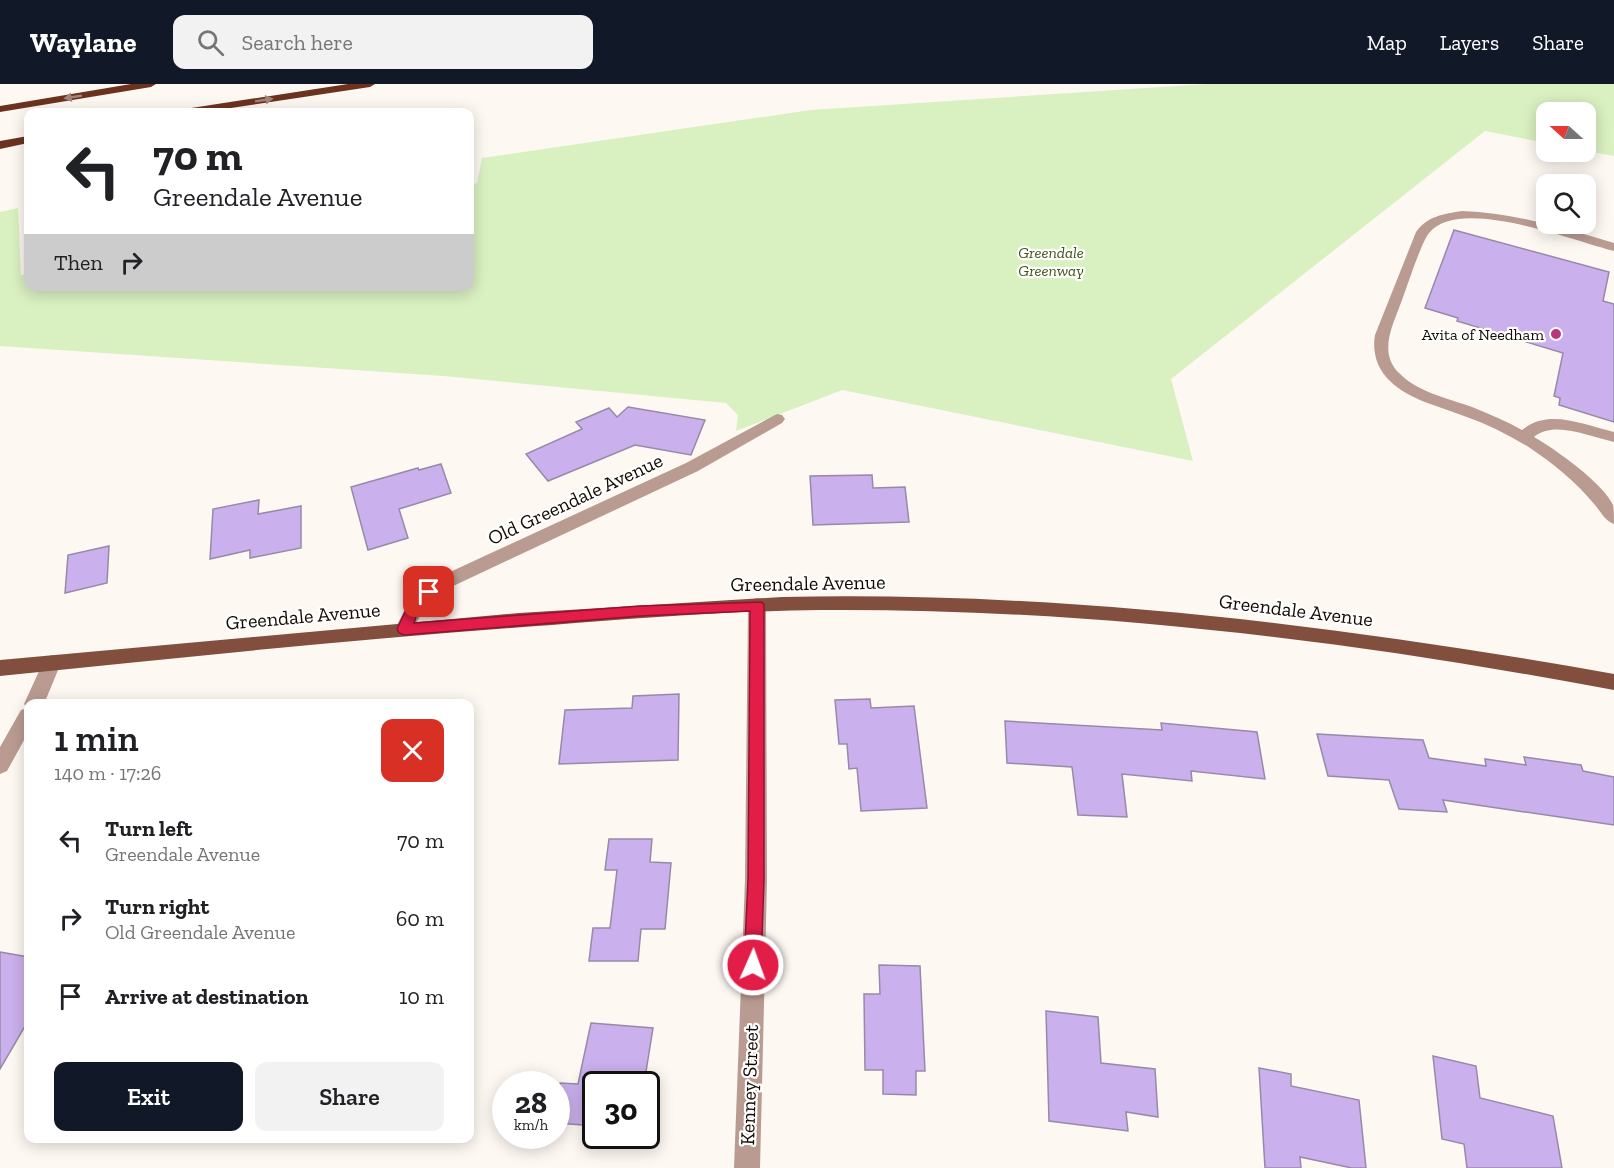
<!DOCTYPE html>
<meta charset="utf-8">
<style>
:root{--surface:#fff;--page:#f2f2f2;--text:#202124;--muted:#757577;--accent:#111827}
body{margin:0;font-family:"Zilla Slab",serif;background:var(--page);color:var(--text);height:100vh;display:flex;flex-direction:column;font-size:22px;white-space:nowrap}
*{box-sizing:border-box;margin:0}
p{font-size:20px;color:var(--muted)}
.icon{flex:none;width:33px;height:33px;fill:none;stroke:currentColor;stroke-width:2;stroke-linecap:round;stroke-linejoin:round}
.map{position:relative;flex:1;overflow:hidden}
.panel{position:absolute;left:24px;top:615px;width:450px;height:444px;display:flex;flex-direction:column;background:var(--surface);border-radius:12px;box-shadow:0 3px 15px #0003}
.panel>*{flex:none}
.banner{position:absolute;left:24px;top:24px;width:450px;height:183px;border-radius:12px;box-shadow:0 3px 15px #0003;background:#fff;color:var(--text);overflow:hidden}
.needle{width:39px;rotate:291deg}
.fabs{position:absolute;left:1536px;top:18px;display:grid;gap:12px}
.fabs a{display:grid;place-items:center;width:60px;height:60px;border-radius:12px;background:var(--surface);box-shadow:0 3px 15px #0003;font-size:30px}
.speed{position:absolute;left:492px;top:987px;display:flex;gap:12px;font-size:30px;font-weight:700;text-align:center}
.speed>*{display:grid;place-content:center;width:78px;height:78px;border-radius:50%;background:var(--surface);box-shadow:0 3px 15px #0003;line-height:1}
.speed small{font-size:15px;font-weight:400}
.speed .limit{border:3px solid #111;border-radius:9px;background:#fff;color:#111}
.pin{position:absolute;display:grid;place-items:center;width:51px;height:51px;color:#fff;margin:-26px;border-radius:12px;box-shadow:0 3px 9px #0006}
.me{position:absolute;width:66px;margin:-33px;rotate:2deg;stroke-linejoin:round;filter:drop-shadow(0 0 4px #0008)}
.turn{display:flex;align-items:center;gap:21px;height:126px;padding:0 30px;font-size:27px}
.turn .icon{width:78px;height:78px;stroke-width:2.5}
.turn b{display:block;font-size:42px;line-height:51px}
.then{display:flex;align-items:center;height:57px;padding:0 30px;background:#0003;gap:12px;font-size:22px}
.round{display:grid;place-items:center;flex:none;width:63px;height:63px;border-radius:12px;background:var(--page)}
.head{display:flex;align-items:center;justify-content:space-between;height:102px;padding:0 30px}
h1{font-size:36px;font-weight:600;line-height:45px}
.cta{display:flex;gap:12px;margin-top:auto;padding:12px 30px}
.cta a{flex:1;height:69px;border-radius:12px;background:var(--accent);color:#fff;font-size:24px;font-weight:600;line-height:69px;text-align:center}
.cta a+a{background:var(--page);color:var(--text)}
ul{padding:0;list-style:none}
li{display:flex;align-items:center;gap:18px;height:78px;padding:0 30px}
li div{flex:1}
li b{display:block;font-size:22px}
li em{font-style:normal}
header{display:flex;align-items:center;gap:36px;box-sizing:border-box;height:84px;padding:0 30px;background:var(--accent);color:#fff}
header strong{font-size:28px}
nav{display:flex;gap:33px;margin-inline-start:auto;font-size:21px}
.search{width:420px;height:54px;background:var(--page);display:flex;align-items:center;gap:15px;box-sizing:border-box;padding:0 21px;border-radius:12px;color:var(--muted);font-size:22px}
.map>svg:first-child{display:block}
.green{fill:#d9f0c1}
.building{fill:#cab0ec;stroke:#968aa8;stroke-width:1.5}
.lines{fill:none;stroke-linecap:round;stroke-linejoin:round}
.minor{fill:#ba9b92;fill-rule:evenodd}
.major{fill:#824e3e;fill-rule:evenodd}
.highway{fill:#6c3220;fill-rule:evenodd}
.oneway{fill:#a78479}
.route{fill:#e11d48;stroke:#92132f;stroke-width:1.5}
.poi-dot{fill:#b9367e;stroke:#fff;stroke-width:2}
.labels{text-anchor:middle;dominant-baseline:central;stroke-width:4.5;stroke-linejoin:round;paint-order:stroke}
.far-park-label{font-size:16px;font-style:italic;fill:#3b5414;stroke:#fff}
.far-poi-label{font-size:16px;fill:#140a04;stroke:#fff;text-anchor:end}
.street-label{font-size:20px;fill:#140a04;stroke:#fff}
</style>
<header>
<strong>Waylane</strong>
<div class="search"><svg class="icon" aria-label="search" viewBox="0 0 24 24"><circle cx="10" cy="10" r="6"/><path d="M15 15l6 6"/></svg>Search here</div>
<nav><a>Map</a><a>Layers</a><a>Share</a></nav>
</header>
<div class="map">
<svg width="1614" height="1084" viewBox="0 0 1614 1084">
<rect width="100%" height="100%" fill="#fef8f3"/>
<path class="green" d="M1207,0H1614V72L1586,67V28H1546V59L1485,47L1171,295L1193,377L842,306L736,347L738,331L726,319L444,292L0,262V128L18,124L21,191L28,190V202H470V101L477,99L482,74L811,26Z"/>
<path class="building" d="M1454,146L1609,188L1603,217L1614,220V338L1559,321L1560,314L1554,312L1563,269L1457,237L1458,234L1425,224Z
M628,323L705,336L691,371L635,361L548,397L526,370L582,345L576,338L609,324L617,333Z
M441,380L451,409L399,425L408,454L368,466L351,403L418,384L419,386Z
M872,391L873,404L905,403L909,438L813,441L810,392Z
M259,416L258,430L301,422V464L250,474V466L210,475L213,425Z
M109,462L107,499L65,509L68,471Z
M679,610L678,676L559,680L565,626L632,624L633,612Z
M870,615L871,624L914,622L927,724L861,727L857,684L849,685L847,660H839L835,616Z
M1005,637L1162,646L1161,639L1257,648L1265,695L1191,687L1192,697L1122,690L1127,733L1078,731L1072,683L1007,679Z
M1317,650L1423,656L1429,674L1486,682L1485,675L1526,681L1524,673L1581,681L1583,687L1614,693V741L1443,716L1447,728L1399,725L1389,696L1328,692Z
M609,755H652L650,778L671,779L665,845H641L638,877H589L593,844H610L617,786H605Z
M0,868L28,873V937L0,985Z
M879,881L920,882L925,987H916V1011L883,1010V986H865L864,910H880Z
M1046,927L1098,933L1101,979L1155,985L1158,1033L1126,1028L1128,1047L1049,1037Z
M591,939L653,944L644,1000H596V1042L556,1039V1015L560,999L578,1000Z
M1433,972L1476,982L1480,1014L1553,1032L1562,1084H1467L1464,1060L1442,1055Z
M1259,984L1291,990V1002L1359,1016L1366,1084H1352L1300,1073L1301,1084H1265Z"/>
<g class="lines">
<path class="minor" d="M1462,127C1515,129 1564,144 1614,159V167C1574,157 1461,112 1430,148C1421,157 1405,210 1399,224C1391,245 1380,269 1398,288C1417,308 1447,314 1472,323C1489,330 1506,337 1522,346C1549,324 1583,341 1614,348V358C1590,353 1554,336 1534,353C1555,365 1603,399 1613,421C1614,426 1614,435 1614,440C1605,437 1601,428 1595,421C1577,399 1554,380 1530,364C1509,351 1487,340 1464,332C1439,322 1409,316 1390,297C1377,285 1372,268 1375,251L1416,148C1427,132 1444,130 1462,127Z
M777,330L782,331L785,335L782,339L698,387L449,504C428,519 422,528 410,550L404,552L398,550L395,545L408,519L437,494L686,379Z
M757,514L763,516L766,521L767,796L760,1084H734L745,796L748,521L751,516Z
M52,571L59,574L61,579L44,620H28V649L7,687L0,690V663L21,626L27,624L24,620L45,574Z"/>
<path class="major" d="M782,513C1062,507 1339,541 1614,590V606C1352,557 1088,524 820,526C731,527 641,534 552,541C368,554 184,573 0,592V576L519,529Z"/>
<path class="highway" d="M131,0H156L151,3L0,28V22Z
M348,0H375L370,3L204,28H179L185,25Z
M28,52V59L0,65V57Z"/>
</g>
<defs><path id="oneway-solid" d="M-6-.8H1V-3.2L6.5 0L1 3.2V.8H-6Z" transform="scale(1.5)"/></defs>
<g class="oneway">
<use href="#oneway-solid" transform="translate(73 13) rotate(171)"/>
<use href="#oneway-solid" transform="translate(264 16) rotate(-9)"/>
</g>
<path class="route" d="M429,503L436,508L417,530L414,539L640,522L762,518L764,521V796L761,881L759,887L753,890L747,887L744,881L748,796L750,527L640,532L404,551L399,549L397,545C404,530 412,509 429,503Z"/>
<circle class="poi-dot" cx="1556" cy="250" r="6"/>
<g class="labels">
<g class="far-park-label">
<text x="1051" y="168">Greendale<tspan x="1051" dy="18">Greenway</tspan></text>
</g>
<g class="far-poi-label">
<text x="1544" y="250">Avita of Needham</text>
</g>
<g class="street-label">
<text transform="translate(575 415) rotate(-25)">Old Greendale Avenue</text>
<text transform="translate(808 499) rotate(-1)">Greendale Avenue</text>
<text transform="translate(1296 526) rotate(7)">Greendale Avenue</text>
<text transform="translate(303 532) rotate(-5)">Greendale Avenue</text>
<text transform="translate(749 1001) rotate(-88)">Kenney Street</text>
</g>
</g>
</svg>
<div class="fabs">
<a><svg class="needle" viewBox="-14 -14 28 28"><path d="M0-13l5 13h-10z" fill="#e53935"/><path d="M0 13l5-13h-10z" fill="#757577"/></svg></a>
<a><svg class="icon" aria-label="search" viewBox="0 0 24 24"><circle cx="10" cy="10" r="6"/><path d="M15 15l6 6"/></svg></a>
</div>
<div class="speed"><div>28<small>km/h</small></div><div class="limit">30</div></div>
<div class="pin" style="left:429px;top:508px;background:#d93025"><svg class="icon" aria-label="arrive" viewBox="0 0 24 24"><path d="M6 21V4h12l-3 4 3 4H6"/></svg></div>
<svg class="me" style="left:753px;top:881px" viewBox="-20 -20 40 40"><circle r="17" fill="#e11d48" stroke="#fff" stroke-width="3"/><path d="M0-11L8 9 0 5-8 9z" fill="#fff"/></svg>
<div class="banner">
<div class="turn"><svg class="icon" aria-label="left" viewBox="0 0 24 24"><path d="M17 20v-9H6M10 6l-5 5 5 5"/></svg><div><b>70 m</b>Greendale Avenue</div></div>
<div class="then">Then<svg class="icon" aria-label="right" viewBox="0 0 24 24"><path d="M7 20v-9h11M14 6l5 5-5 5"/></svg></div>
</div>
<section class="panel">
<div class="head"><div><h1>1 min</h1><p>140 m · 17:26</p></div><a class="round" style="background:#d93025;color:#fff"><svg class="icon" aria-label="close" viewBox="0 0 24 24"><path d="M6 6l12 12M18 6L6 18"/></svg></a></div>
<ul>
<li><svg class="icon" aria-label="left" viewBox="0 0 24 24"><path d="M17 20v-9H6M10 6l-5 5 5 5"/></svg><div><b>Turn left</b><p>Greendale Avenue</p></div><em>70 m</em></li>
<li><svg class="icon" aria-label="right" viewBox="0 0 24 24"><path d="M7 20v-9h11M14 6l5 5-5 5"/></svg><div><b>Turn right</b><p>Old Greendale Avenue</p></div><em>60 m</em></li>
<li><svg class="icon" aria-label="arrive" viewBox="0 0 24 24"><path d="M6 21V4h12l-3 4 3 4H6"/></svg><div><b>Arrive at destination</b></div><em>10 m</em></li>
</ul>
<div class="cta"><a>Exit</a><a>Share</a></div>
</section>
</div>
